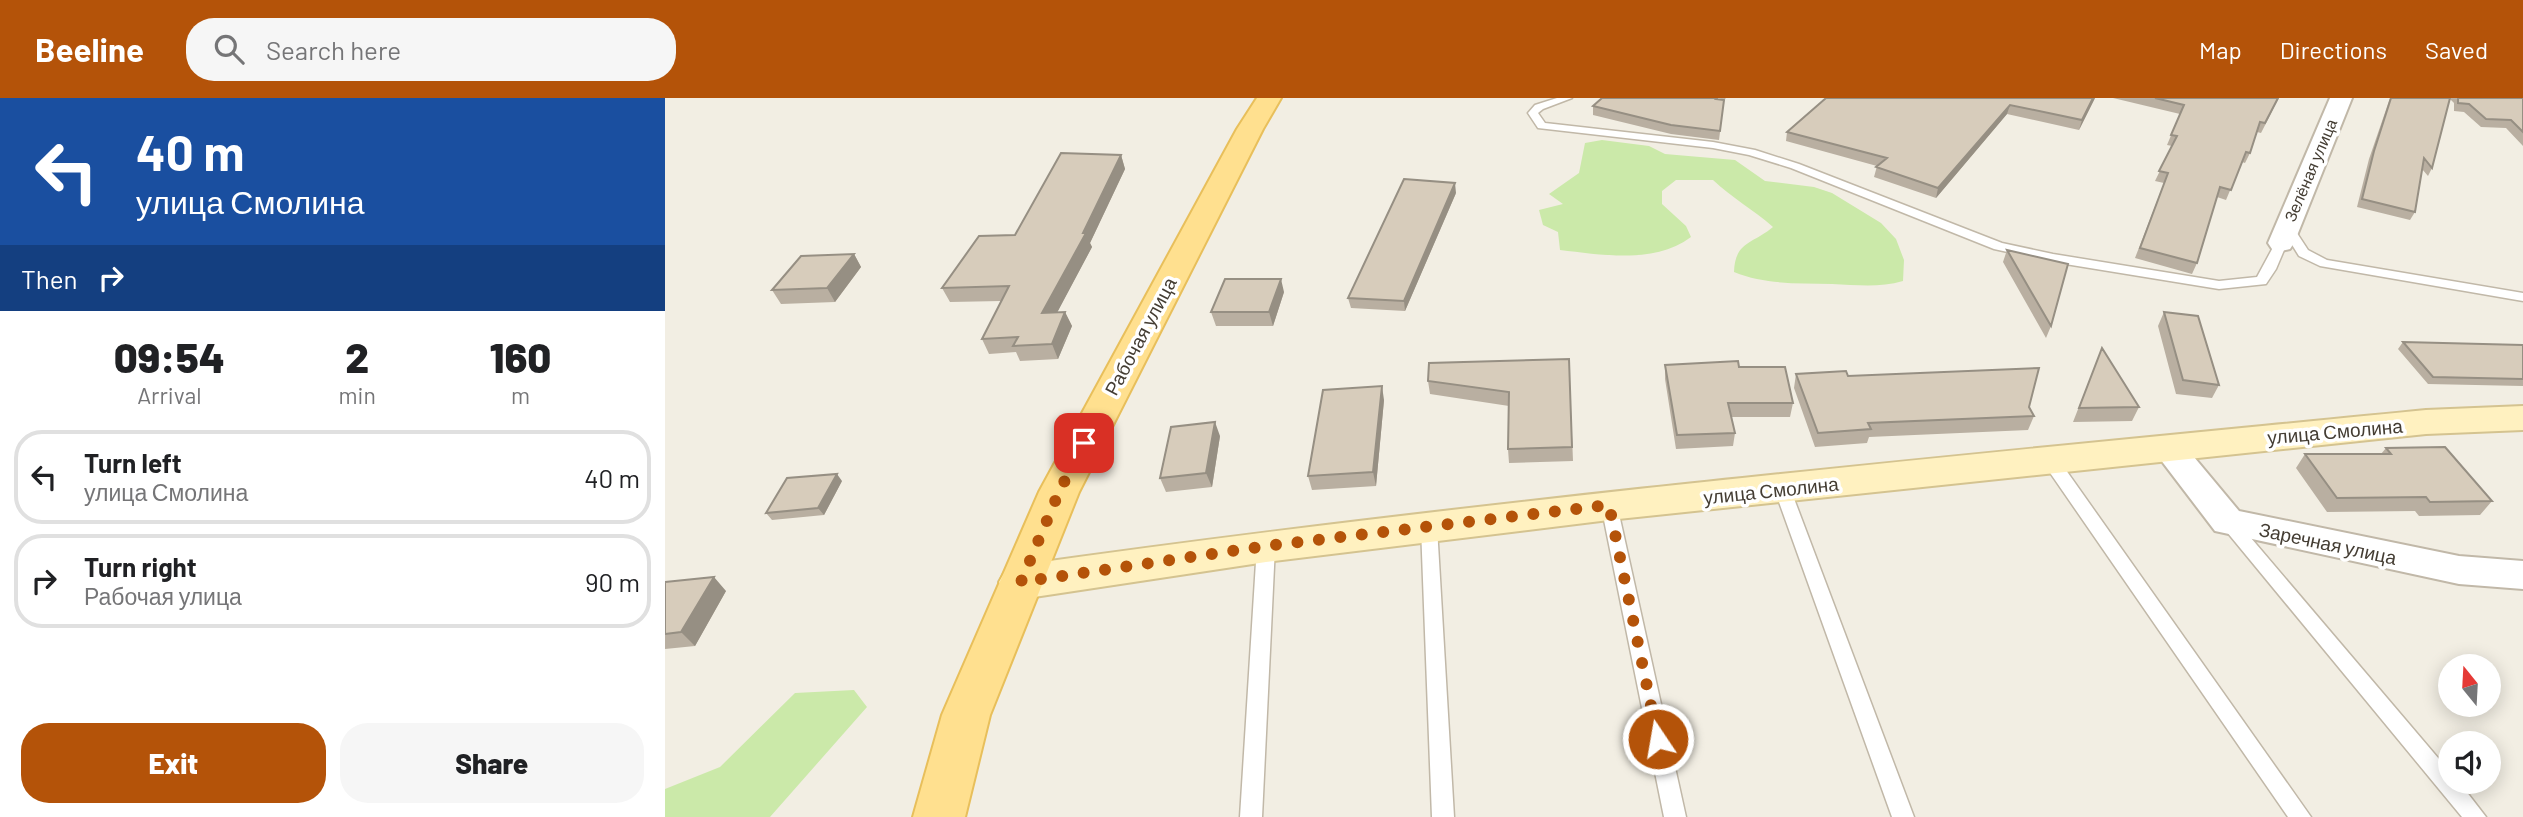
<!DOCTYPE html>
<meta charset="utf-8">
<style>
:root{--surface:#fff;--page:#f6f6f6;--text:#202124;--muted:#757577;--line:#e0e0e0;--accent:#b45309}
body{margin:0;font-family:Barlow,sans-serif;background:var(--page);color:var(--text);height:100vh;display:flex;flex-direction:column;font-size:26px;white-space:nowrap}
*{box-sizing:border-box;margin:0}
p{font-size:23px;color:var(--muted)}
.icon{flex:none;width:38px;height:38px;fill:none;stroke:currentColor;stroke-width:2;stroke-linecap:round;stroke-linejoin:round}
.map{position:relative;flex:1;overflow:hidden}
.side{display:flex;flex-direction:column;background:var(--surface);width:665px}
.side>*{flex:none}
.guide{background:#1a4fa0;color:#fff;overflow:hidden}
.needle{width:46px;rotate:342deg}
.buttons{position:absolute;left:1773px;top:556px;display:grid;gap:14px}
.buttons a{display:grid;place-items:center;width:63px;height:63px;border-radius:50%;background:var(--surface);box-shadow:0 4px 18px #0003;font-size:35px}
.pin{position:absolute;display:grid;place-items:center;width:60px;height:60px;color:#fff;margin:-30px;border-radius:14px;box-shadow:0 4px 10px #0006}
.me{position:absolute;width:77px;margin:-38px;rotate:348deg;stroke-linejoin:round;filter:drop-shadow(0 0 5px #0008)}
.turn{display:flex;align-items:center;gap:24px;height:147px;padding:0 21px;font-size:32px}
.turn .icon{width:91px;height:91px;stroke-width:2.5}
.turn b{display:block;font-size:49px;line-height:60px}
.then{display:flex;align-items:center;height:66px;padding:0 21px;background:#0003;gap:14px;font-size:26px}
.eta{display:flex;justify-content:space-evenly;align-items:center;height:119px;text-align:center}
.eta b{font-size:42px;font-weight:800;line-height:49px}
.action{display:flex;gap:14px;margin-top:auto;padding:14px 21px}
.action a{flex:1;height:80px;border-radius:28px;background:var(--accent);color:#fff;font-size:28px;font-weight:800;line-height:80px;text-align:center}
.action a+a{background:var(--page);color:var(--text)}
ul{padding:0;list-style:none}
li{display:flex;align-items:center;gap:21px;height:94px;margin:0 14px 10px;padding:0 7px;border:4px solid var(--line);border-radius:28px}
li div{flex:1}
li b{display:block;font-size:26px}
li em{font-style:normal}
header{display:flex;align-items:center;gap:42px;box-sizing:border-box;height:98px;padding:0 35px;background:var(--accent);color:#fff}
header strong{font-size:33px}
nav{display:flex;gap:38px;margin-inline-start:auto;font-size:24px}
.search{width:490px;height:63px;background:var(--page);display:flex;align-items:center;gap:18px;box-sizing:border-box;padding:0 24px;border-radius:28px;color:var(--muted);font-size:26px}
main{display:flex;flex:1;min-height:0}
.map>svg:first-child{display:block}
.green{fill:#cbe9a9}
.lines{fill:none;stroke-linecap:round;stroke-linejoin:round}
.lane-casing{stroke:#c1b8a8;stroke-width:3}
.street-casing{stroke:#c1b8a8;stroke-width:4}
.secondary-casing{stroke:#d4c390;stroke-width:4}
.primary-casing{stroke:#e8bf5b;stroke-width:4}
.lane{fill:#fff;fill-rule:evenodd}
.street{fill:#fff;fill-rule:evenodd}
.secondary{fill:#fff1c0;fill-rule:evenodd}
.primary{fill:#ffe08f;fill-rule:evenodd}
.wall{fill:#b9afa1}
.shaded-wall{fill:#968f83}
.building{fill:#d7ccbb;stroke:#968f83;stroke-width:2}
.route{stroke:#b45309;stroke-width:12;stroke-dasharray:0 21.6}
.labels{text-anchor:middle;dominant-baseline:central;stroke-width:7;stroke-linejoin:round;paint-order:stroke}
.far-street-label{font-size:16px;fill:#443d33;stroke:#fff}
.street-label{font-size:19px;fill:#443d33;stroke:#fff}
</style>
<header>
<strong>Beeline</strong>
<div class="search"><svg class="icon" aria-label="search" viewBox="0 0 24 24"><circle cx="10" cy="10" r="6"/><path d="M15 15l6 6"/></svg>Search here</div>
<nav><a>Map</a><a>Directions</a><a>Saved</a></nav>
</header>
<main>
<section class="side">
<div class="guide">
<div class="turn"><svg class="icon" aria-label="left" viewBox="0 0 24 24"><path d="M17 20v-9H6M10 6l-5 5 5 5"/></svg><div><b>40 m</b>улица Смолина</div></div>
<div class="then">Then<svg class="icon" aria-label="right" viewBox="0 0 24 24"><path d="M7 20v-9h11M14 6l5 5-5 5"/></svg></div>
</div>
<div class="eta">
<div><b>09:54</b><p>Arrival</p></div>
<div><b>2</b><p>min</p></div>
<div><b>160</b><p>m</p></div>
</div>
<ul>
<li><svg class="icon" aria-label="left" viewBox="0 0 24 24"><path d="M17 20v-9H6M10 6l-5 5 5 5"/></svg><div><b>Turn left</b><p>улица Смолина</p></div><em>40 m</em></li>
<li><svg class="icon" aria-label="right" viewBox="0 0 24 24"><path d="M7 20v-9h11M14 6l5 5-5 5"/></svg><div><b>Turn right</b><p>Рабочая улица</p></div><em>90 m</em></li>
</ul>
<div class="action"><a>Exit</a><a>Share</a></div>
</section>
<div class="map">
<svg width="1858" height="719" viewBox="0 0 1858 719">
<rect width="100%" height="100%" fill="#f2eee3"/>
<path class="green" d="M937,42L984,48L1000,56L1070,62L1100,83L1149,89L1167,95L1216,125L1231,141L1239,162L1238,183C1214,190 1192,187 1167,186C1133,185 1101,187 1069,174C1070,143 1088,146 1108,129C1089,112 1067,100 1048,82H1011L997,93V106L1021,128L1026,139C990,166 938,157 895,152L893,134L878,127L874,112L898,106L884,96L914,75L920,45Z
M189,592L202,609L105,719H0V691L55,669L130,595Z"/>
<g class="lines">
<g class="lane-casing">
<path id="lane" d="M892,0H907L878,11L873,15L880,25L1048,44L1090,52L1134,66L1337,145L1388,156L1554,183L1592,179L1612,142L1616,141L1622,145L1611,171L1601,186L1554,191L1388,164L1329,151L1126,70L1084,57L1048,50L873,30L863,15L870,7Z
M1622,125L1626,126L1643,152L1662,162L1858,195V203L1655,168L1634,158L1616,129Z
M1385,357L1391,358L1646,719H1623L1379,366L1377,362L1379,358Z
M1117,384L1125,390L1249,719H1227L1109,390Z
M944,401L950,403L952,407L1021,719H999L936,407L938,403Z
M1563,418L1569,420L1785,674V684H1794L1821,719H1797L1557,428L1555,424L1557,420Z
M764,423L770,425L772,429L789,719H767L756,429L758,425Z
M601,442L607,443L610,448L597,719H575L592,448L595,443Z"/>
</g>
<g class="street-casing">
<path id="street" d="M1665,0H1687L1629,145L1625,151L1616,153L1607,151L1603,145Z
M1502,338L1514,341L1574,413L1794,458L1858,463V491L1794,486L1550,433L1486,349L1490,341Z"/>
</g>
<g class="secondary-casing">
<path id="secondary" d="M1858,308V332L1761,336L944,422L601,464L356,501L341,496L334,484L341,472L356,467C823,401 1292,358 1761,312Z"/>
</g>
<g class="primary-casing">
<path id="primary" d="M592,0H616L598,31L414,394L325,617L300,719H248L277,617L374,394L572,31Z"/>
</g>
<use href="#lane" class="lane"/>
<use href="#street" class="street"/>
<use href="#secondary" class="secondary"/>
<use href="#primary" class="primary"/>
</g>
<path class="wall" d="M1061,0L1059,2L1054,42L1006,36L928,17V8Z
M1161,0H1430L1414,32L1342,16L1271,100L1209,79L1212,68L1121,43L1122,34Z
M1448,0H1614L1596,35L1592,34L1585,55L1580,65L1577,64L1561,102L1552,99L1532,165L1527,176L1470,160L1499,85L1490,83L1507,48L1502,47L1515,16Z
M1725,0H1858V48L1841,30L1816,29L1799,14L1789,13V5L1785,1L1767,70L1763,78L1757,71L1750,114L1745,122L1692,109L1704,61Z
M456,57L460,71L425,145L427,149L392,214H400L407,228L393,261L355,263L351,254L324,256L317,241L336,203L285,204L277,190L350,137Z
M791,95L740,213L686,210L683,200Z
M1342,152L1386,228L1381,240L1338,164Z
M189,156L196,169L170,204L116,206L107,192Z
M619,194L608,228H551L546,214Z
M1499,214L1554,287L1547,300L1511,296L1493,228Z
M1738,244L1858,247V288L1763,286L1733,251Z
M1437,250L1474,309L1467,323L1408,324Z
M904,261L908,363L844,365L843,351L844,308L765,296L763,283Z
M1000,267L1074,269L1128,305L1125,319H1066L1070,335L1068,348L1011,351L1000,281Z
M1131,276L1183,278L1364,309L1369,318L1363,332L1204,339L1202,345L1150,349L1129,290Z
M719,302L711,388L647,392L643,378Z
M555,338L547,389L501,394L495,380Z
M1721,350L1827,403L1815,417L1754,418L1750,413L1662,414L1631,370L1640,356H1716Z
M177,383L159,417L107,422L101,415Z
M0,484L61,493L30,548L0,551Z"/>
<path class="shaded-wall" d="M1428,0H1430L1414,32L1417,22Z
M1345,7L1342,16L1271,100L1273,90Z
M456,57L460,71L425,145L427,149L384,230L377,215Z
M790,85L791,95L740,213L739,203Z
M189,156L196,169L170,204L162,190Z
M616,181L619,194L608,228L604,214Z
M400,214L407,228L393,261L387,246Z
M717,288L719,302L711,388L708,374Z
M550,324L555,338L547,389L541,375Z
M172,376L177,383L159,417L153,410Z
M49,479L61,493L30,548L16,534Z"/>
<path class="building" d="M937,0H1052L1051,1L1059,2L1055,33L1006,27L928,8Z
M1161,0H1428L1417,22L1345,7L1273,90L1211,69L1222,60L1122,34Z
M1490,0H1613L1600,25L1595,24L1585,55L1581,54L1566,92L1555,89L1532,165L1475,150L1503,75L1494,73L1512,38L1506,37L1519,7Z
M1726,0H1785L1767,70L1759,60L1750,114L1697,101L1709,53Z
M1793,0H1858V34L1846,22L1821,21L1804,6L1793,5Z
M396,55L456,57L418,135H421L377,215L400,214L387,246L348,248L353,239L317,241L344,188L277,190L314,138L350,137Z
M739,81L790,85L739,203L683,200Z
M1342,152L1403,166L1386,228Z
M189,156L162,190L107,192L136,158Z
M560,181H616L604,214H546Z
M1499,214L1533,218L1554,287L1518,282Z
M1738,244L1858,247V281L1768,279Z
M1437,250L1474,309L1414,310Z
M904,261L907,349L843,351L844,294L763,283L764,265Z
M1073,263L1074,269H1120L1128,305H1063L1070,335L1012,337L1000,267Z
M1374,270L1364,309L1369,318L1203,325L1206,331L1153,335L1131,276L1181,273L1183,278Z
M717,288L708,374L643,378L658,292Z
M550,324L541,375L495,380L506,329Z
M1780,349L1827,403L1765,404L1761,399L1672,400L1640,356H1726L1721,350Z
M172,376L153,410L101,415L122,380Z
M49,479L16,534L0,536V484Z"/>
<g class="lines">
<path class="route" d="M419,345L394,394L356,484L601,448L944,407L993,641"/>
</g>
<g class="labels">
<g class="far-street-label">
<text transform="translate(1645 72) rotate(-67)">Зелёная улица</text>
</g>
<g class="street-label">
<text transform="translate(475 238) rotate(-62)">Рабочая улица</text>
<text transform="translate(1670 333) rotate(-5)">улица Смолина</text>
<text transform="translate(1106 392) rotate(-6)">улица Смолина</text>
<text transform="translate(1663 445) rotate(12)">Заречная улица</text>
</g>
</g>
</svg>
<div class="buttons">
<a><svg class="needle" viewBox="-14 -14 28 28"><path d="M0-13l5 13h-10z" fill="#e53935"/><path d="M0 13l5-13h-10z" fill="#757577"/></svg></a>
<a><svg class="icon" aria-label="sound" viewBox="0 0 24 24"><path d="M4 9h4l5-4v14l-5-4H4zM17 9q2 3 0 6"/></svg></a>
</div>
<div class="pin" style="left:419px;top:345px;background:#d93025"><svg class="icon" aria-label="arrive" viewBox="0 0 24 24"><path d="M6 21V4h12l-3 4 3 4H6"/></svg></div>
<svg class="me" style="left:993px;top:641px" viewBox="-20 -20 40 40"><circle r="17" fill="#b45309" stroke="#fff" stroke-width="3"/><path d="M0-11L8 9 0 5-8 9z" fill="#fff"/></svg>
</div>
</main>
